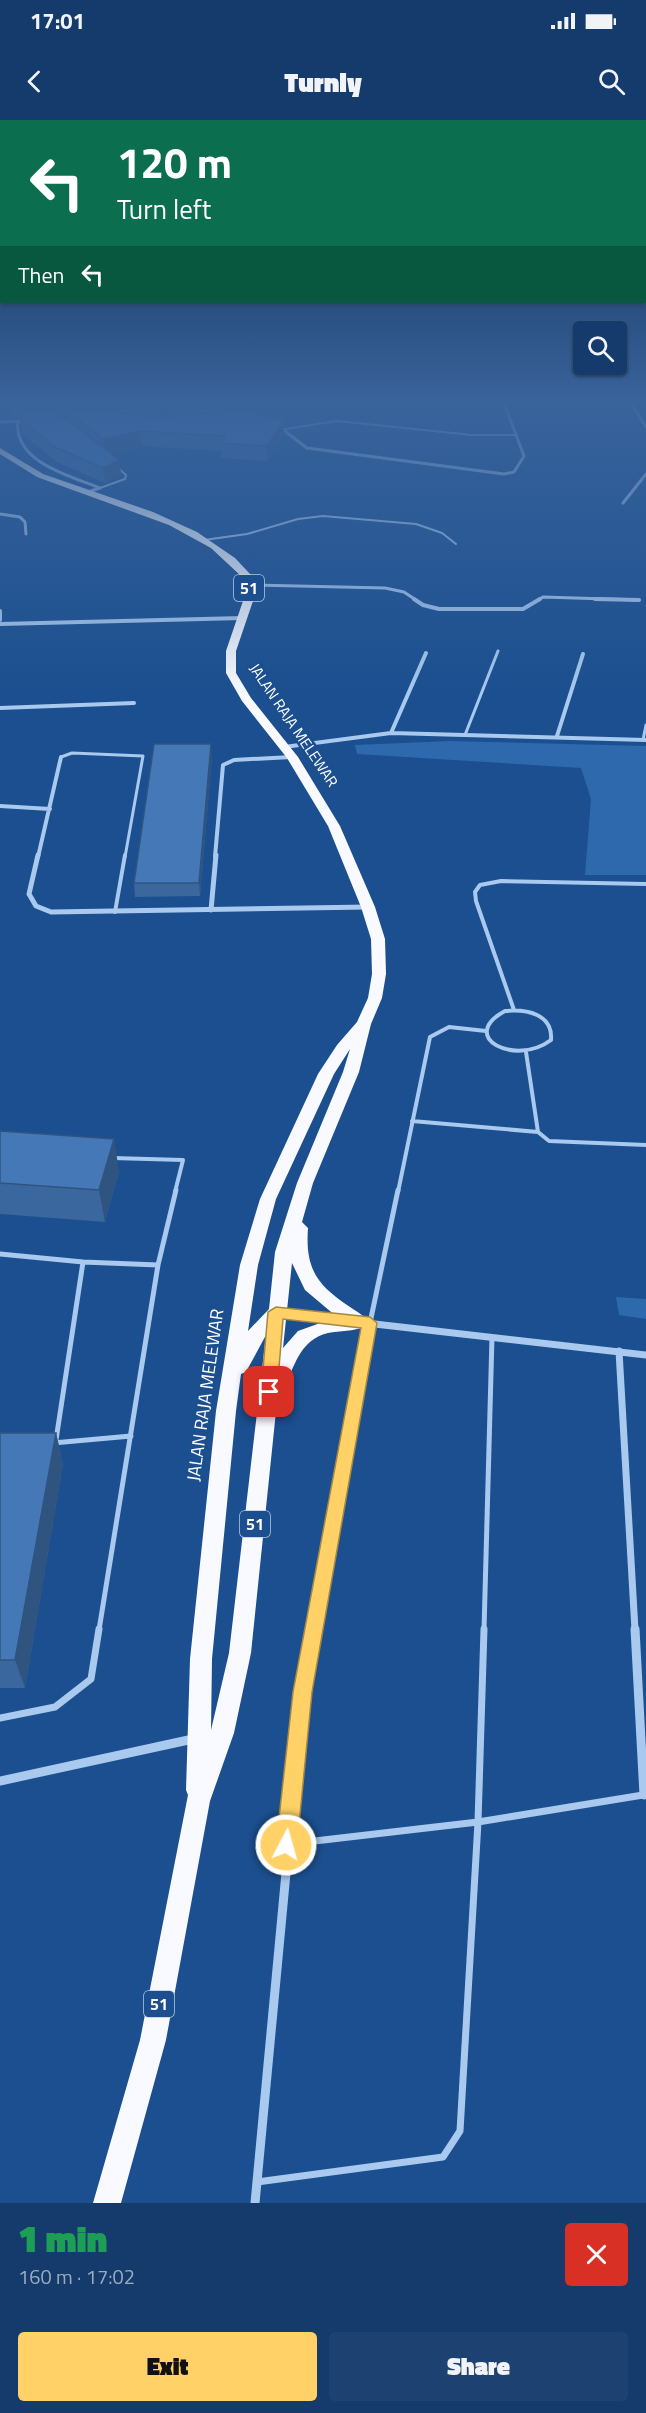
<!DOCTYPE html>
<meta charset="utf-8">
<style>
:root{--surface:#143b6b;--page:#1d4271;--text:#f1f3f6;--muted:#9dadc1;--line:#33557e;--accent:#ffd166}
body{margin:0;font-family:"Titillium Web",sans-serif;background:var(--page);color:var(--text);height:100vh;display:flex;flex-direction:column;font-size:22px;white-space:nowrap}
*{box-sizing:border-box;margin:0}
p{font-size:20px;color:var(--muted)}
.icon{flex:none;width:33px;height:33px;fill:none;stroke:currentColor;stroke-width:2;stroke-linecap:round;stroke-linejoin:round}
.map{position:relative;height:2083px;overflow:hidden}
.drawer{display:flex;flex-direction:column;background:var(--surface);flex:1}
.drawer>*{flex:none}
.guide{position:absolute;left:0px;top:0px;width:646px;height:183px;box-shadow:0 2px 4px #0004,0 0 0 2px var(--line);background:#0b6e4f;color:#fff;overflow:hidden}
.fabs{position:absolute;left:573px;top:201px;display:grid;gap:12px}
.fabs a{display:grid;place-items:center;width:54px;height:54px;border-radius:6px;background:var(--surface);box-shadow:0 2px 4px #0004,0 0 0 2px var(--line);font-size:30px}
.pin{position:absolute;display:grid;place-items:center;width:51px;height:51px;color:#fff;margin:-26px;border-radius:12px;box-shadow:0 3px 9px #0006}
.me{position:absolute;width:66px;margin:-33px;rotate:6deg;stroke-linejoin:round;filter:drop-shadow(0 0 4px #0008)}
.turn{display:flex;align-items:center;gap:21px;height:126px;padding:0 18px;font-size:27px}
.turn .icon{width:78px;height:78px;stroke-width:2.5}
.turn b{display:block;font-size:42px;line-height:51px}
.then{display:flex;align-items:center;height:57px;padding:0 18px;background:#0003;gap:12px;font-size:22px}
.round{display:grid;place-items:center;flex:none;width:63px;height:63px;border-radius:6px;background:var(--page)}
.head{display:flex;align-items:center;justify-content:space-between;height:102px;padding:0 18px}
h1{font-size:36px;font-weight:800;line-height:45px;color:#1e9e55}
.primary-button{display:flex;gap:12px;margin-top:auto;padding:12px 18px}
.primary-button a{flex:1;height:69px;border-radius:6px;background:var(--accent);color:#111;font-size:24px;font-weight:800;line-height:69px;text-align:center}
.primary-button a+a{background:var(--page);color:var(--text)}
.status{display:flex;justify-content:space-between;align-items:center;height:42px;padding:0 30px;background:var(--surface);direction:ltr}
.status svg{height:16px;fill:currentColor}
header{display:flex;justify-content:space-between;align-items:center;height:78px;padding:0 18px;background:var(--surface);font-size:27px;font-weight:800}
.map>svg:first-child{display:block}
.green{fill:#2e69ad}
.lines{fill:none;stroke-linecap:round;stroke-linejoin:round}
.service-far4{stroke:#a9c9ee;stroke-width:2}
.service-far3{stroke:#a9c9ee;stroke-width:3}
.service-far2{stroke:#a9c9ee;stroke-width:4}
.service-far1{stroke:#a9c9ee;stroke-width:5}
.service{stroke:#a9c9ee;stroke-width:7}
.minor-far4{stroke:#a9c9ee;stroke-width:3}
.minor-far3{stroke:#a9c9ee;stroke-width:4}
.minor-far2{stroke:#a9c9ee;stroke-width:5}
.minor-far1{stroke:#a9c9ee;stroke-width:7}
.minor{stroke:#a9c9ee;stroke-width:9}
.trunk{fill:#f8faff;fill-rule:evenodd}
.wall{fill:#3a679d}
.shaded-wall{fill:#305480}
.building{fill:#4478b7;stroke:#305480;stroke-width:1.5}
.route{fill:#ffd166;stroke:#a68842;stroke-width:1.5}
.labels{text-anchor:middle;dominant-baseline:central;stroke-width:5;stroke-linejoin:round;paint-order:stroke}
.far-street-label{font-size:15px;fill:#fff;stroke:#1b4f8f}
.shield{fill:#1b4f8f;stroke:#bbcadd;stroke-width:1.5}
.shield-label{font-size:16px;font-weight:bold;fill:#fff}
.street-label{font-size:18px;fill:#fff;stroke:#1b4f8f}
</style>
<div class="status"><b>17:01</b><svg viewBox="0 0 49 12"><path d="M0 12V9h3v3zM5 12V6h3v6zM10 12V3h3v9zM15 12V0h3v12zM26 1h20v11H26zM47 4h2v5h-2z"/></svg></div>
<header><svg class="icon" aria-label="back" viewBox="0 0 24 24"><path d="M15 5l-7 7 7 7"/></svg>Turnly<svg class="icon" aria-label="search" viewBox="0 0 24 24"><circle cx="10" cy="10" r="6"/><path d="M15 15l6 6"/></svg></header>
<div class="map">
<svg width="646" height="2083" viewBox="0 0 646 2083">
<rect width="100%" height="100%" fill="#1b4f8f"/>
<path class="green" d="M450,621L646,626V755H585L591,679L581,648L357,634L355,625Z
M616,1177L646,1179V1199L619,1195Z"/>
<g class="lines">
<path class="service-far4" d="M285,309L337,301L472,315H516
M100,368L125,359L126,355L117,347
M204,420L247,414L298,399L323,396L416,404L442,413L456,424"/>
<path class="service-far3" d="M465,615L498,531
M643,620L646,605
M61,637L72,633L143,636L125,737"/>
<path class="service-far2" d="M115,792L125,735
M514,890L476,781L475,772L480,765L501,761L646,764
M505,891C527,889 553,894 551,920C515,947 457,917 505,891Z
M526,932L538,1012L549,1021L646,1025
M412,1001L538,1012
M112,1038L183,1040L175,1072
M398,1072L430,917L449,907L486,911"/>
<path class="service-far1" d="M0,1134L83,1142L158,1145
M370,1203L398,1070
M56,1320L83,1142
M53,1323L131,1316
M99,1510L158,1145L176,1070
M484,1510L492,1217"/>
<path class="service" d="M0,1598L55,1587L91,1559L99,1509
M289,1724L478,1702L643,1675
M257,2062L443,2037L460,2011L478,1702L484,1509"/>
<path class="minor-far4" d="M631,283L646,307
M18,301C13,342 70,356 100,368L88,372
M0,302L26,301
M278,306L307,328L504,354L514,352L524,336L504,283
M623,383L646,354
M0,394L20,397L25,402L26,414
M249,465L385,468L404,472L416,480
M538,480L543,477L639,480"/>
<path class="minor-far3" d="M414,479L423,485L439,489H523L540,479
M595,479L639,480
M0,491V500
M0,504L243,498
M0,588L134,583
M391,613L426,533
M557,616L583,534
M284,627L391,613L646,620
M0,686L50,689
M38,737L61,637
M215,737L223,645L234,640L292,637"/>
<path class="minor-far2" d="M38,735L29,774L36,786L51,792L368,787
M211,790L216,735"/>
<path class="minor-far1" d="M279,1193L338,1200
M366,1203L646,1235
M619,1231L635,1510
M314,1510L370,1203"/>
<path class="minor" d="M635,1509L644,1675
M0,1661L193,1619
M255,2083L303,1572L314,1509"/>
<path class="trunk" d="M0,328L43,354L153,392L197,412L235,438L251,455L253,481L236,531V553L251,578L298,637L340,706L375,787L385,819L386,854L382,878L371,904L359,952L313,1063L302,1102L308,1108C305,1149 317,1165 350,1187C357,1192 364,1195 368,1202L366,1207C353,1211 340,1211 328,1213C299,1220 294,1248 283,1271L278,1272L251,1533L234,1613L210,1681L166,1920L121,2083H93L140,1920L188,1675L186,1670L190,1539L216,1291L240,1145L260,1079L318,954L337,925L357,902L368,878L372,854L371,819L361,787L328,706L287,638L242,581L226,553V531L243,481L241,456L211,428L169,405L37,357L0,334ZM350,929L343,952L297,1063L275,1132L269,1189L248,1211L258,1145L276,1079L334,954ZM292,1143L305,1170L337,1197L298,1211L283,1228ZM266,1215L229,1533L211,1610L212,1539L236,1291L241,1254L246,1252Z"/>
</g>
<path class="wall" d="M79,283L76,291H80L79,283H251L248,293L284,300V314L267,341L221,338V331L142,326L109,332L119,340L121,355L105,363L57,342L22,313L20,298H12L10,285Z
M212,637L200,776L135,777L134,763Z
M0,1011L119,1051L105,1102L0,1094Z
M0,1313H56L63,1344L25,1568H0Z"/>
<path class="shaded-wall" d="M73,283H79L73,297L72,285Z
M165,283H167V295L155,304L154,291Z
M247,283H251L247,299L246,286Z
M284,300V314L267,341V326Z
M140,311L142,326L104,333L103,319Z
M119,340L121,355L105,363L103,348Z
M211,624L212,637L200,776L199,763Z
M114,1019L119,1051L105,1102L99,1070Z
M56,1313L63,1344L25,1568L15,1540Z"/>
<path class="building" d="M11,283H73L72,285H10Z
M79,283H165L154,291L79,285Z
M174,283H247L246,286L167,290L174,284Z
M95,290L155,297L241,291L284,300L267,326L221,323L225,316L140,311L103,319L67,291Z
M20,291H56L119,340L103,348L55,327L20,299Z
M154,624H211L199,763H134Z
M0,1011L114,1019L99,1070L0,1063Z
M0,1313H56L15,1540H0Z"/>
<linearGradient id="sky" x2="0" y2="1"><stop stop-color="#0f2b4f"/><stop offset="0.49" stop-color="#39639b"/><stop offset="1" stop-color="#39639b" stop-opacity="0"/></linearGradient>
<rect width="646" height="575" fill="url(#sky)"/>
<path class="route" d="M276,1187L370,1197L377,1203L312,1572L297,1725L294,1732L286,1735L279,1732L276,1725L293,1572L361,1208L283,1199L277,1272L269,1279L261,1272L268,1192Z"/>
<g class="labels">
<g class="far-street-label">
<text transform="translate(294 605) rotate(56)">JALAN RAJA MELEWAR</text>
</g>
<g class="shield">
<rect x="234" y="455" width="30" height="26" rx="4.5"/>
<rect x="240" y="1391" width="30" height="26" rx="4.5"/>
<rect x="144" y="1871" width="30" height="26" rx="4.5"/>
</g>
<g class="shield-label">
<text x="249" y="468">51</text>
<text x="255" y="1404">51</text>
<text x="159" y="1884">51</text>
</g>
<g class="street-label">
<text transform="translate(205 1275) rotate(-82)">JALAN RAJA MELEWAR</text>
</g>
</g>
</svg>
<div class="fabs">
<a><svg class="icon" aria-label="search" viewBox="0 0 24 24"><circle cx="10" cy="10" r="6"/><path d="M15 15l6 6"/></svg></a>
</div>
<div class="pin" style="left:269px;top:1272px;background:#d93025"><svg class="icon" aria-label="arrive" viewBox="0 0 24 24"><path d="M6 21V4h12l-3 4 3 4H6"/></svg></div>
<svg class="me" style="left:286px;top:1725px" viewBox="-20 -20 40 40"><circle r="17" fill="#ffd166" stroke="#fff" stroke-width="3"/><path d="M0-11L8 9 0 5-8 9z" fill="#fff"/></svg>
<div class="guide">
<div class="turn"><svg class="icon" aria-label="left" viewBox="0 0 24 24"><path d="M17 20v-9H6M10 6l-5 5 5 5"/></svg><div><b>120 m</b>Turn left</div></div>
<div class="then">Then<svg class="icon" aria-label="left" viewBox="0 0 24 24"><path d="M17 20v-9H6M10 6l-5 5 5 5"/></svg></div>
</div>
</div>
<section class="drawer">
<div class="head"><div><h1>1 min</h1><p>160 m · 17:02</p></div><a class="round" style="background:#d93025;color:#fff"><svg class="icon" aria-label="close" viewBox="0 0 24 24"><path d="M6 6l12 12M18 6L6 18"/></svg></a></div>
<div class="primary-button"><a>Exit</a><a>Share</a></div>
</section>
